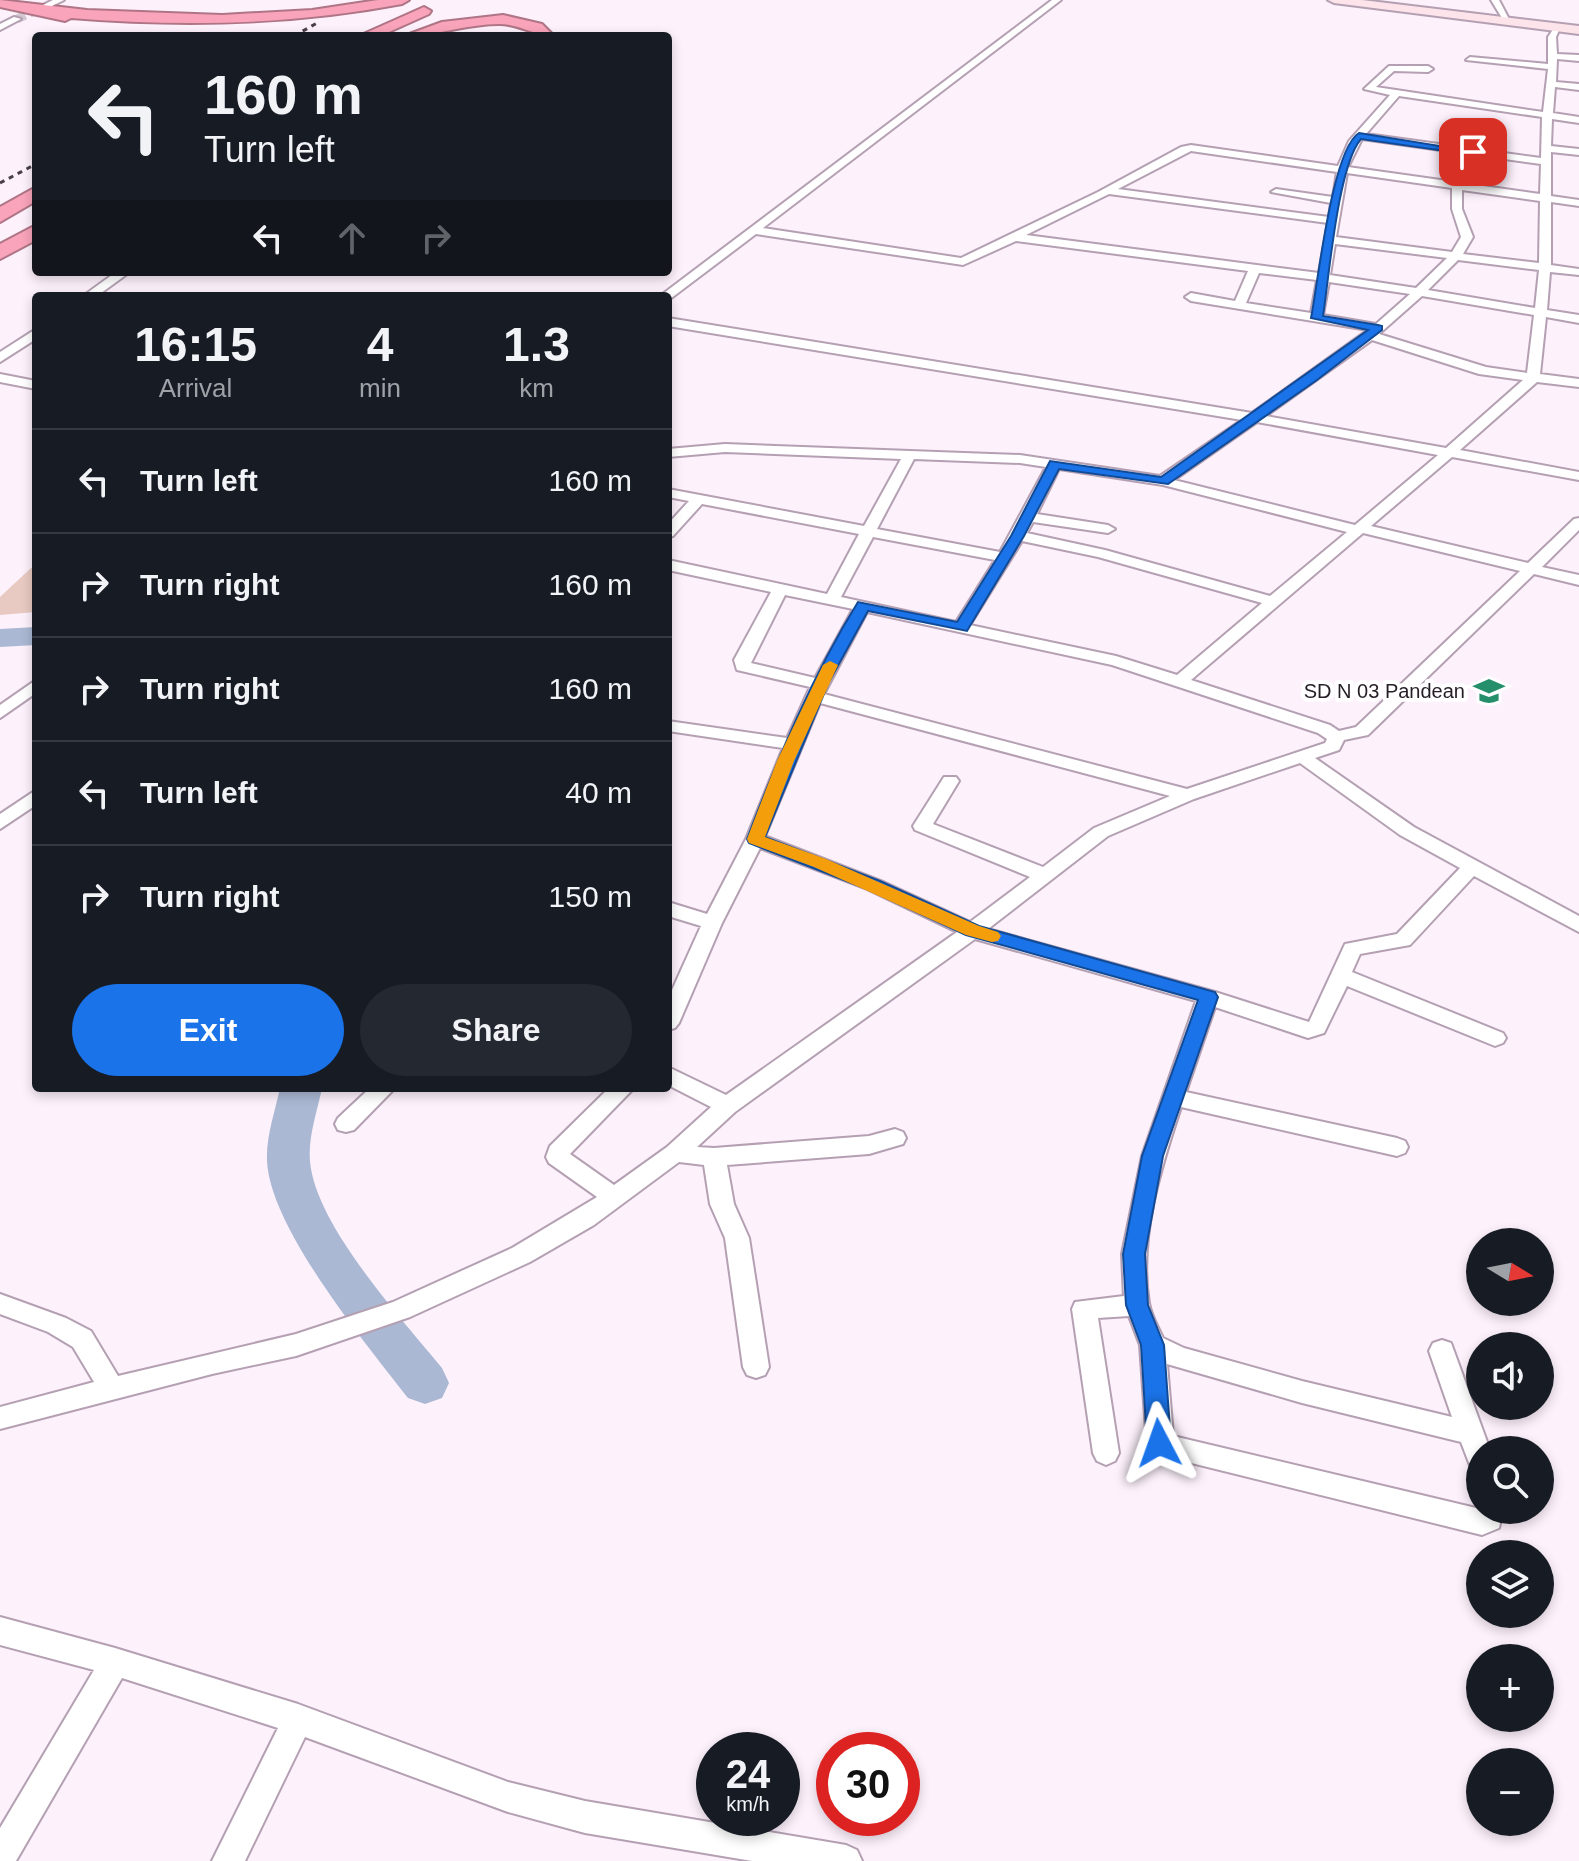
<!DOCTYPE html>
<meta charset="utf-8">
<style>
:root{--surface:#171b24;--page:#242831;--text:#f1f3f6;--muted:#9ea1a6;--line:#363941;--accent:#1a73e8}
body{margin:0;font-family:Helvetica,sans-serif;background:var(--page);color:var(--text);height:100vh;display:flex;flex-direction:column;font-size:30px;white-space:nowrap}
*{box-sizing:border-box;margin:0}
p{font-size:26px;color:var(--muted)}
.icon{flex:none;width:44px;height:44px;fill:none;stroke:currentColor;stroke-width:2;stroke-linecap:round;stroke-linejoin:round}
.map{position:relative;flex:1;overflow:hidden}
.sheet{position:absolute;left:32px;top:292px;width:640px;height:800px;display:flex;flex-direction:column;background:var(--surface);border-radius:8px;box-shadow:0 4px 12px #0003}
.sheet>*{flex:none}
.top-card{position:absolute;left:32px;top:32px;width:640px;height:244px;border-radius:8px;box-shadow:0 4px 12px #0003;background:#171b24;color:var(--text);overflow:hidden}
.needle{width:52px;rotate:100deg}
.buttons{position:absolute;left:1466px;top:1228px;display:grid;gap:16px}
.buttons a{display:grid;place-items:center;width:88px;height:88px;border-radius:50%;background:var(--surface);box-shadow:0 4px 12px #0003;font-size:40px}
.speed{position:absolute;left:696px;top:1732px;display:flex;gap:16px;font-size:40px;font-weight:700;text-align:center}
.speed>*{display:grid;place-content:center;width:104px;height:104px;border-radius:50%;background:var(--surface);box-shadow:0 4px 12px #0003;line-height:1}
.speed small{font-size:20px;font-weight:400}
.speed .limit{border:12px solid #d22;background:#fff;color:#111}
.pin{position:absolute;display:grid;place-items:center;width:68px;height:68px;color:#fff;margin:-34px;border-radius:16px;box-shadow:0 4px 12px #0006}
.me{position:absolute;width:88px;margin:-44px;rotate:356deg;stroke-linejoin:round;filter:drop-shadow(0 0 6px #0008)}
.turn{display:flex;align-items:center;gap:28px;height:168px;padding:0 40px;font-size:36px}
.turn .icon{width:104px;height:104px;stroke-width:2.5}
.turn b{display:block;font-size:56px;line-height:68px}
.lanes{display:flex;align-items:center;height:76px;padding:0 40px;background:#0003;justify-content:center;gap:40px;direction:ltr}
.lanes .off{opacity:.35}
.eta{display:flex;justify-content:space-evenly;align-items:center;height:136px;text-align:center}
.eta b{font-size:48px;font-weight:600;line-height:56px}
.button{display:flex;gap:16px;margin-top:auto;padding:16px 40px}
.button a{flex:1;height:92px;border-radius:48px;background:var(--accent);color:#fff;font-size:32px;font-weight:600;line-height:92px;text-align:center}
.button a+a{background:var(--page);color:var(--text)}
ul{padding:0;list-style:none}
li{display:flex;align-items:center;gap:24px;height:104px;padding:0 40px;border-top:2px solid var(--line)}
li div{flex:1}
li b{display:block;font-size:30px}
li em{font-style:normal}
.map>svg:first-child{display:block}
.green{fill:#e8cac2}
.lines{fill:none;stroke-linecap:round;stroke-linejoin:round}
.river{fill:#aab8d3;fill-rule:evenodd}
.street-tunnel{stroke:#d2c7d1;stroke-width:9;stroke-dasharray:9 5;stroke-linecap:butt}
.street-casing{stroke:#b4a0b2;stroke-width:4}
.secondary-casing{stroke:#b4a0b2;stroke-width:4}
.highway-casing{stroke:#af7586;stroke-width:4}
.street{fill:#fff;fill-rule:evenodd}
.secondary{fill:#fde4ea;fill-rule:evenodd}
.highway{fill:#f9a4ba;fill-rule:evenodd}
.rail{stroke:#484048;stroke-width:3;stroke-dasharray:5 5;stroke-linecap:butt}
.route{fill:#1a73e8;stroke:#114b97;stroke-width:2}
.slow{fill:#f59e0b}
.labels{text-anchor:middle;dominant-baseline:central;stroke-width:8;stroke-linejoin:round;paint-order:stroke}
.poi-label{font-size:20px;fill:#251e25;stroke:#fff;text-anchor:end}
</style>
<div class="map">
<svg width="1579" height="1861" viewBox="0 0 1579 1861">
<rect width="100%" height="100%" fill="#fdf1fc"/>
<path class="green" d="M31,568H36V612L0,615V597Z"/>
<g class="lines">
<path class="river" d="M36,627V645L0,647V629Z
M280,1088H322C317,1112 308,1137 310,1161C315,1225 402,1319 442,1368L449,1383L442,1398L425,1404L408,1398C366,1344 270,1228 267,1161C266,1136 275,1112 280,1088Z"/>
<path class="street-tunnel" d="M17,19L39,9"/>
<g class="street-casing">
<path id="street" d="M53,0H64L42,11L35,9Z
M1052,0H1061L763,228L961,258L1098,192L1181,147L1191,145L1338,166L1349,141L1390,95L1364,89L1389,66H1428L1433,69L1428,72L1394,71L1376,87L1543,112L1548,69L1466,60L1470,57L1548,64V37L1556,25L1560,28L1556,37L1557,54L1579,55V61L1557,59L1556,82L1579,84V90L1555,87L1553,113L1579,117V123L1552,119L1551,146L1579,149V155L1551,152V196L1579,200V206L1551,202V265L1579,269V275L1550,272L1547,310L1579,315V323L1546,317L1540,374L1579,379V387L1537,382L1460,450L1579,472V480L1452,457L1371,526L1528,563L1574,519L1579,518V530L1542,567L1579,575V585L1534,574L1368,735L1344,740L1339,750L1315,758L1414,827L1579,916V932L1474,876L1410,945L1360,954L1352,972L1503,1033L1506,1038L1503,1043L1495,1046L1347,986L1324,1033L1308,1038L1215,1007L1186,1092L1397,1138L1405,1141L1408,1147L1405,1153L1397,1156L1181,1107C1161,1167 1138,1239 1149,1303C1151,1315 1158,1327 1163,1338L1184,1348L1302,1381L1452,1417L1429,1351L1433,1343L1442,1340L1451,1343L1490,1450H1480V1472L1471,1468L1461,1442L1302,1403L1167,1364L1173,1436L1476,1508L1480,1501V1510H1503L1499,1528L1482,1535L1151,1453L1147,1445L1140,1345L1129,1316L1098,1318L1119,1453L1115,1461L1106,1465L1097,1461L1093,1453L1072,1309L1075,1302L1124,1296L1122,1254L1142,1156L1196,1001L975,939L735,1112L697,1147L714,1148L869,1136L895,1129L903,1132L906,1138L903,1144L869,1154L727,1165L734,1204L749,1238L769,1367L765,1375L756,1378L747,1375L743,1367L725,1238L710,1204L704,1165L679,1162L594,1225L530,1262L410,1317L296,1356L212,1374L0,1429V1407L94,1382L73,1347L48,1332L0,1314V1294L66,1318L91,1331L118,1376L296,1334L393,1302L512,1248L597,1197L549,1163L546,1157L550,1146L609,1088H634L570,1154L614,1185L667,1147L711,1107L668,1085V1067L726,1095L957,932L867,889L760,848L722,923L679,1023L675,1028L668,1030V999L701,926L668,916V902L707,914L746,839L783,748L668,731V721L787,738L810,687L737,670L734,660L771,592L668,570V560L827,594L859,534L702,504L673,536L668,537V524L689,501L668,497V489L864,526L901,459L725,452L668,457V449L725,444L1020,455L1160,476L1242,420L668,326V318L1252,413L1368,330L1191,301L1185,297L1191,293L1235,301L1248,271L1016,241L963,265L756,234L670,299L660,296ZM1399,96L1542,117L1541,158L1366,134ZM1362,139L1541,164L1540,194L1348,167ZM1191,151L1337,172L1333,197L1276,189L1271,192L1331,203L1329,217L1118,189ZM1347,173L1452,188V209L1461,237L1452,252L1336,237ZM1462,190L1540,201L1539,263L1463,254L1473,237L1462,209ZM1109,194L1328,223L1319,273L1026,235ZM1335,244L1447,258L1416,288L1330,275ZM1458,260L1539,270L1535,308L1428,290ZM1259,273L1317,280L1311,313L1246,303ZM1329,282L1410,294L1376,324L1323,315ZM1422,296L1534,315L1527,373L1486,367L1379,334ZM1372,340L1479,374L1523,380L1446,448L1266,416ZM1257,422L1438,455L1355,525L1174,480ZM914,459L1020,463L1046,467L1000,552L877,529ZM1059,469L1163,485L1347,532L1270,596L1105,550L1027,533L1033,522L1108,533L1115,529L1108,525L1037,514ZM1363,533L1520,571L1356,727L1339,731L1330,725L1191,680ZM873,537L995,560L956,622L841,597ZM1022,541L1098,557L1262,603L1177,675L1116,656L970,625ZM785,595L853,609L815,678L751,663ZM867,612L1112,665L1318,733L1327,739L1325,743L1187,789L824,694ZM820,703L1170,796L1094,828L1043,867L933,824L959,781L956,777H944L913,826L915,830L1030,877L970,922L881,881L765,836ZM1300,763L1400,835L1460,868L1397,934L1345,944L1309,1022L1215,992L988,929L1108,836L1194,799Z
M1491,0H1499L1511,23H1505Z
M14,17L21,19L0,30V24Z
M116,272H130L97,296H83Z
M36,329V339L0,362V352Z
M0,374L36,381V389L0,382Z
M36,680V693L0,718V705Z
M36,790V805L0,829V814Z
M370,1088H395L354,1130L346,1132L338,1130L335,1124L338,1118Z
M0,1617L115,1648L298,1704L508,1782L585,1801L846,1845L857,1850L862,1861H752L585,1833L508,1812L305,1737L245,1861H212L278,1728L122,1678L16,1861H0V1828L94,1670L0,1645Z"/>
</g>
<g class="secondary-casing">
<path id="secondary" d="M1328,0H1362L1579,26V34L1334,3Z"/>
</g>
<g class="highway-casing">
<path id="highway" d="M0,0L87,10L222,15L312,10L378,0H409L402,4C292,25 183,27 71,18L65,21L0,7Z
M424,7L431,11L429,14L380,36H359Z
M503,15L542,24L554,36C534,36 520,24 499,24C467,24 436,36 404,36L442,22Z
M36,187V201L0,222V207Z
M36,225V240L0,259V244Z"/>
</g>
<use href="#street" class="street"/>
<use href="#secondary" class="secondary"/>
<use href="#highway" class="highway"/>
<path class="rail" d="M294,36L317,23
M0,183L36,164"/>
</g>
<path class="route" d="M1359,133L1477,152L1473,155L1361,139C1338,165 1329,277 1323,316L1378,325L1382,326V330L1317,380L1168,484L1059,469L1024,536L967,631L868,611L828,684L765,837L880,881L979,926L1215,992L1218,997L1163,1156L1145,1254L1148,1305L1164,1345L1171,1443L1168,1451L1159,1454L1151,1451L1147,1443L1141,1345L1126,1305L1123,1254L1142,1156L1198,1000L966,935L867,889L749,843L747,839C778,758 812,676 858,602L957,622L1011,536L1050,461L1161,477L1368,330L1311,318C1318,283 1332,149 1359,133Z"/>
<path class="slow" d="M830,661L838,665L794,761L765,837L826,859L979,926L998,932L1001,936L998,941L992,942L966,935L814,867L749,843L747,839L777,761L823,665Z"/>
<defs>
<g id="school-bare" transform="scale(2.4)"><path d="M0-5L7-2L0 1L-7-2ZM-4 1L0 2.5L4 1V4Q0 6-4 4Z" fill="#258e6a" stroke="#fff" stroke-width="2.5" paint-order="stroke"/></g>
</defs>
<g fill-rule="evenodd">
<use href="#school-bare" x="1489" y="691"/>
</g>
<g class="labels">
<g class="poi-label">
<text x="1465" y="691">SD N 03 Pandean</text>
</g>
</g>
</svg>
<div class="buttons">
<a><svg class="needle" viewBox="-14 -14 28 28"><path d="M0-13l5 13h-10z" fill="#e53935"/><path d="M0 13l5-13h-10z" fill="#9ea1a6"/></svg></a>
<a><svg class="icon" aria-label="sound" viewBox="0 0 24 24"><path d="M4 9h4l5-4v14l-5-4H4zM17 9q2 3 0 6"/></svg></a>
<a><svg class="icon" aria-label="search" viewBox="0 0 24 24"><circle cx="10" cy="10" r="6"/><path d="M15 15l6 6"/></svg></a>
<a><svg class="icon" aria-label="layers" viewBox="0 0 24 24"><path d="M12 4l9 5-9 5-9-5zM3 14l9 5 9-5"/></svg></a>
<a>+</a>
<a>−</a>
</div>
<div class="speed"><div>24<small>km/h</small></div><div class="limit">30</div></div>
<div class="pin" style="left:1473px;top:152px;background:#d93025"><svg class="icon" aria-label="arrive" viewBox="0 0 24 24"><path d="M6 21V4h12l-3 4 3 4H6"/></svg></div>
<svg class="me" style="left:1159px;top:1443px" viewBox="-20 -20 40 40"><path d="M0-17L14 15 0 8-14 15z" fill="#1a73e8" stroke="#fff" stroke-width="4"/></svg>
<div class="top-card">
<div class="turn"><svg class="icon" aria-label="left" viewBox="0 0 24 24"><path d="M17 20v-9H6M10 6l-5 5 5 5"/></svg><div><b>160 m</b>Turn left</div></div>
<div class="lanes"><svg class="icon" aria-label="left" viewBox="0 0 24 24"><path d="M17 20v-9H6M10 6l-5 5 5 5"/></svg><svg class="icon off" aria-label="ahead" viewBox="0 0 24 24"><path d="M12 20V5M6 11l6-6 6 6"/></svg><svg class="icon off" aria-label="right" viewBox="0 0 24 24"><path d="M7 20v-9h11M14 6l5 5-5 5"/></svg></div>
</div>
<section class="sheet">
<div class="eta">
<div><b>16:15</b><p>Arrival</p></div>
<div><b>4</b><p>min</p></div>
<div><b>1.3</b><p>km</p></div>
</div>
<ul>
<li><svg class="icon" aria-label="left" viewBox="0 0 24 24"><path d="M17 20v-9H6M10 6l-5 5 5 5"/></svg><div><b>Turn left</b></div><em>160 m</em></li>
<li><svg class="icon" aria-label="right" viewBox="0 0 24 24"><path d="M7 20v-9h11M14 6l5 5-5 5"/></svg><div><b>Turn right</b></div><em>160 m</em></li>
<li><svg class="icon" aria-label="right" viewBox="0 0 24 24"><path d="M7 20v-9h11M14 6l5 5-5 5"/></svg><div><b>Turn right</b></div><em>160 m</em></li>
<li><svg class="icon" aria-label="left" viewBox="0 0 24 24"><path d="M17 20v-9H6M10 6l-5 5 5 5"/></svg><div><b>Turn left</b></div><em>40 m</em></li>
<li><svg class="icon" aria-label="right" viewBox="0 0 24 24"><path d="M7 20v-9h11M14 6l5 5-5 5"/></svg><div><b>Turn right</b></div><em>150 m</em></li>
</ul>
<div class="button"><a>Exit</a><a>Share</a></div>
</section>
</div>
